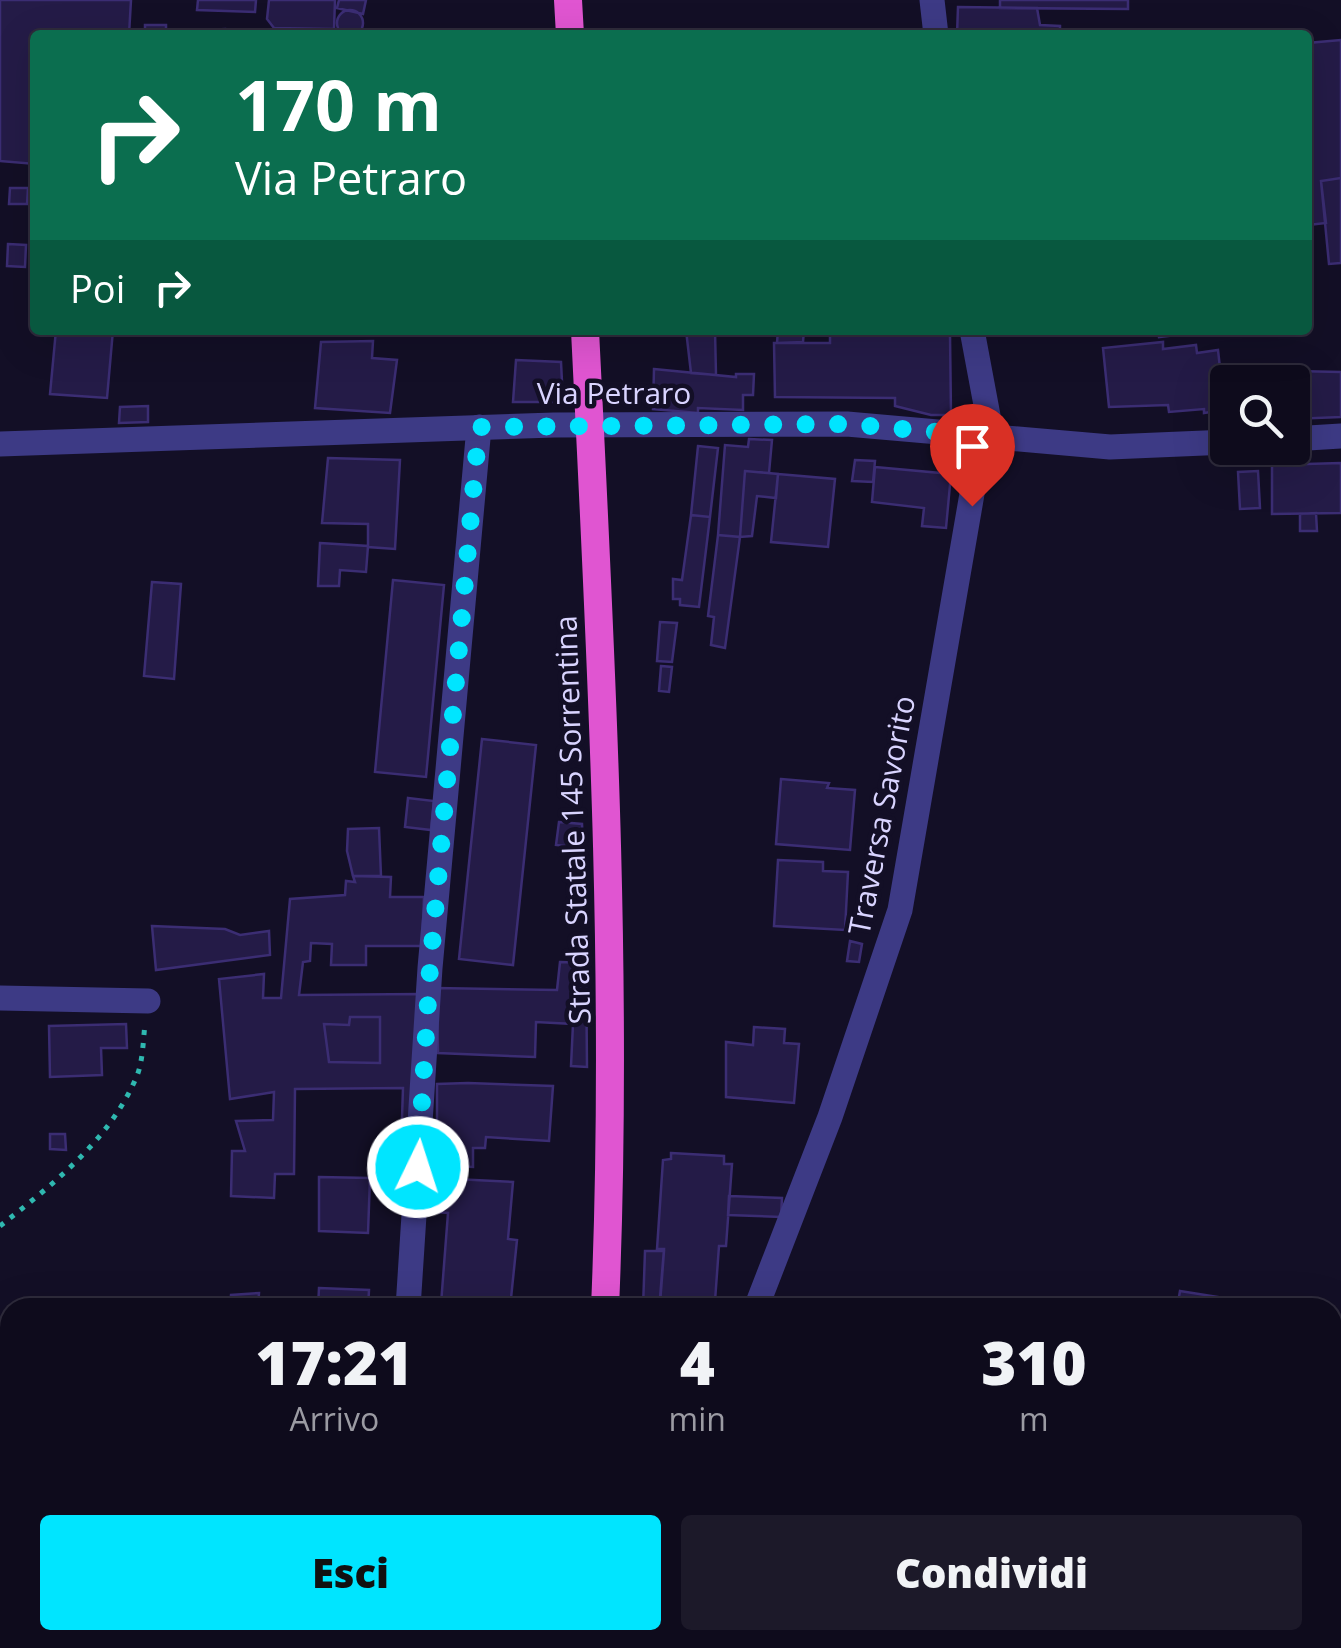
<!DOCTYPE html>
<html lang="it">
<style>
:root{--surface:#0e0b1c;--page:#1c1929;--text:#f1f3f6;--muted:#9b9ba3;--line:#2e2b3b;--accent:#00e5ff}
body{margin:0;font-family:"Open Sans",sans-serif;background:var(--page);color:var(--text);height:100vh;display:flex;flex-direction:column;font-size:38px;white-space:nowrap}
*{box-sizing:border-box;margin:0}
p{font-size:32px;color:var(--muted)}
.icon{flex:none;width:55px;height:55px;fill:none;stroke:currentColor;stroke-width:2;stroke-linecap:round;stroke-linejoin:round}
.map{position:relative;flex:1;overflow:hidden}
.details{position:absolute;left:0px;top:1298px;width:1342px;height:352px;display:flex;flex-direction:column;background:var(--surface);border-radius:30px 30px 0 0;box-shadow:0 10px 40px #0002,0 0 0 2px var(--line)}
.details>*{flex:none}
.top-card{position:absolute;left:30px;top:30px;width:1282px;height:305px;border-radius:10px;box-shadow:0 10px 40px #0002,0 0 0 2px var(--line);background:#0b6e4f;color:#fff;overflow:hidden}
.controls{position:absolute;left:1210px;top:365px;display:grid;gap:20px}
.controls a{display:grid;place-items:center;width:100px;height:100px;border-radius:10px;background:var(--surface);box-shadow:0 10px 40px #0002,0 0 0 2px var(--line);font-size:50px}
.pin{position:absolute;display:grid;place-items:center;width:85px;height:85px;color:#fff;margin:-102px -42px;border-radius:50% 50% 50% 0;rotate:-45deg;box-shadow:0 0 10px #0007}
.pin .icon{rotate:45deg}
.me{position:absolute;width:110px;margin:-55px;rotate:4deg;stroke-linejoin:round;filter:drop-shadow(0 0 8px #0008)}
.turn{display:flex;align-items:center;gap:35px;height:210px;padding:0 40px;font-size:45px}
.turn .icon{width:130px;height:130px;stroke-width:2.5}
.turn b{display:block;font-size:70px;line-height:85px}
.then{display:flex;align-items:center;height:95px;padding:0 40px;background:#0003;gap:20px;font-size:38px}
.eta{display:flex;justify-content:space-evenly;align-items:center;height:170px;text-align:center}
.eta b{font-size:60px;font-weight:800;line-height:70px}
.cta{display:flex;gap:20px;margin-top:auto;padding:20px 40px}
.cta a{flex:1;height:115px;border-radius:10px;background:var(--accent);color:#111;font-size:40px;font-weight:800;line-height:115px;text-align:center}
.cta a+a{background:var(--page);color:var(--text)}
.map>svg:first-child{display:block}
.building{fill:#241b47;stroke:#3b2d73;stroke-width:2.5;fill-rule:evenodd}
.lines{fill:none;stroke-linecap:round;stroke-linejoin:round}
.path{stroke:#2fb8b0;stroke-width:5;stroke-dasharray:5 8;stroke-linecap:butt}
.service{stroke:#3d3a85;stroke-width:15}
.minor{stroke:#3d3a85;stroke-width:25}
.tertiary{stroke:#3d3a85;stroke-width:25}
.trunk{stroke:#e055d1;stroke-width:28}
.route{stroke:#00e5ff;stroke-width:18;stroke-dasharray:0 32.4}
.labels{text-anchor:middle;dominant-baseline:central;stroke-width:9;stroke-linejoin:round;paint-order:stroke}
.street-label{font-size:30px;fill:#d9d4ff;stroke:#130f26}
</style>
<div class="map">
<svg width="1341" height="1648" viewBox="0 0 1341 1648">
<rect width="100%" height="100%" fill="#130f26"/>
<path class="building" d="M0,0H131L129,35H35V164L0,161Z
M198,0H256L255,12L197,10Z
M269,0H335L334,29L274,28L267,19Z
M339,0H366L363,14L337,8Z
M1000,0H1128V9L1000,8Z
M958,7L1037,8L1040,25L1060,26V35H957Z
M337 23a13 13 0 1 1 26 0a13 13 0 1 1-26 0Z
M145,25H166V32L225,29V35H145Z
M1341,40V178L1321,181L1326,223L1308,225V43Z
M1341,178V263L1329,264L1321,181Z
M10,188H28L27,204H9Z
M8,244L26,245L25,267L7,266Z
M56,330H113L107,398L50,394Z
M686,330H715L716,375L691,373Z
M778,330H804L803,342L777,343Z
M1158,330H1217L1159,337Z
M830,334L950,335L951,415H931L895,406V398L775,397L774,343H830Z
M373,341L372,358L397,360L390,413L315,408L321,342Z
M1163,342V349L1196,345L1197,353L1218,350L1222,386L1214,387L1217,411L1204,413V409L1169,412L1168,405L1109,407L1103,348Z
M516,360L561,362L563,402H513Z
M654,369L736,377V374H754L753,395H743V410L698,408V413L653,409Z
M1245,370L1341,372V417L1292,419V382H1246Z
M148,406V422L119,423L120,407Z
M749,439L772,440L769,473L745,471L740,537L718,535L725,445L748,447Z
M698,446L718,448L710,517L691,515Z
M328,458L400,460L395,549L368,547V524L322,523Z
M855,460L875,461L873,482L852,481Z
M1341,463V513L1272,514V465Z
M875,467L951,474L946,528L922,526L924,508L872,502Z
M745,471L778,474L776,498L757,496L752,536L740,537Z
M1258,471L1260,508L1240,509L1238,472Z
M778,474L835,479L828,547L771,542Z
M1316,513L1317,531H1300V514Z
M691,515L710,517L699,607L680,605V599H673V579L682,580Z
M718,535L740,537L725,648L711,645L714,617L708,616Z
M320,543L368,546L366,572L340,570L339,586H318Z
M393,580L444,585L426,777L375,772Z
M152,582L181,584L174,679L144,676Z
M660,622L677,623L672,662L657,661Z
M661,666L672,667L669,692L659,691Z
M482,739L536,745L513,965L459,959Z
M781,779L829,783L827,788L855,790L850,850L776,844Z
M408,798L434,801L431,830L405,827Z
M559,822L582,824L583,848L556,845Z
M379,828L381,876H353L347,851L348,829Z
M778,860L823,862V871L848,872L845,930L774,926Z
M353,876L391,877L390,897H424L422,946H366V965H331L332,944L311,943L310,961L303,962L299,995L420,994L421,1179L400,1178L403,1088L295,1089L294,1174H275L274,1198L231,1196L232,1151H245L236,1121L273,1120L274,1092L230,1099L219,979L264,974L263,998H281L290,899L345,895L346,881L355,882ZM350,1017H380V1063L329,1062L324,1024L349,1025Z
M152,926L225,929L240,935L269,931L270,955L156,970Z
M850,941L862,944L859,962L847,961Z
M560,962L586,963L587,1067L571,1066L573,1024L536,1022L535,1057L438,1053L437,988L557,990Z
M350,1017H380V1063L329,1062L324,1024L349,1025Z
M126,1024L127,1048H101L102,1075L50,1077L49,1026Z
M754,1027L785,1029L784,1043L799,1044L794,1103L726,1097V1042L753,1045Z
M468,1083L553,1086L549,1141L486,1137L485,1148H473V1167L437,1165V1084Z
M50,1134H65L66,1150L50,1149Z
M671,1153L724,1156V1164H732L726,1246H719L715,1301L660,1298L664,1249H657L663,1160L671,1159Z
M319,1177L370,1178L368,1233L319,1231Z
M454,1179L513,1182L508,1239L517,1240L510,1308H417V1302L441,1304L448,1213L425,1211L429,1183L453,1184Z
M729,1196L782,1198L781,1217L728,1215Z
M645,1251H664L660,1304L652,1303V1308H643Z
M319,1288L369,1290L368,1308H318Z
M1180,1291L1218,1297L1216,1308H1177Z
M259,1293L258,1308H230L231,1295Z
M0,1422L10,1423V1503L1,1648Z"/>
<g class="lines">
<path class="path" d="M0,1226C52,1185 109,1141 136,1078C143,1063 143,1041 145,1024
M386,1648V1640"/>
<path class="service" d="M1325,1640L1341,1645
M1284,1648L1285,1640"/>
<path class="minor" d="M932,0L936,35
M972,330L992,437
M0,998L148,1001
M408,1308L430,968L479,427
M756,1308L830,1117L900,910L982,436
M681,1640V1648"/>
<path class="tertiary" d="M1292,439L1341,436
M0,444L554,425L847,424L1110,447L1228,442"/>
<path class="trunk" d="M568,0L570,35
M585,330C601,656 619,981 605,1308
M575,1648L576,1640"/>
</g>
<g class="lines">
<path class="route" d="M418,1167L430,968L479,427L848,424L982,436L972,506"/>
</g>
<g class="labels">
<g class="street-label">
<text x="614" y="392">Via Petraro</text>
<text transform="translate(881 815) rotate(-79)">Traversa Savorito</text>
<text transform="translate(572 820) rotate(-92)">Strada Statale 145 Sorrentina</text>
</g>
</g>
</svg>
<div class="controls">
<a><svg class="icon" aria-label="search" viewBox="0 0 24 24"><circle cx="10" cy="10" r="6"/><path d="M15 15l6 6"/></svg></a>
</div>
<div class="pin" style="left:972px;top:506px;background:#d93025"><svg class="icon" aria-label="arrive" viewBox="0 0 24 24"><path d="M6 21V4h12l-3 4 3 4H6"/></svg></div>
<svg class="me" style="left:418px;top:1167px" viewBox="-20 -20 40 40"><circle r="17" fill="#00e5ff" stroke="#fff" stroke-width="3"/><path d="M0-11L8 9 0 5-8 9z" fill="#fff"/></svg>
<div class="top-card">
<div class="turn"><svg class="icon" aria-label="right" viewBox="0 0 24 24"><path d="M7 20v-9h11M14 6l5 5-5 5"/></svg><div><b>170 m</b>Via Petraro</div></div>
<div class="then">Poi<svg class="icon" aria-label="right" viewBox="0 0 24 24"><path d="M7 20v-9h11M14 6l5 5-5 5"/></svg></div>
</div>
<section class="details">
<div class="eta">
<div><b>17:21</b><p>Arrivo</p></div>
<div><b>4</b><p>min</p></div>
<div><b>310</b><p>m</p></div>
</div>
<div class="cta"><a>Esci</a><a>Condividi</a></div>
</section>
</div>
